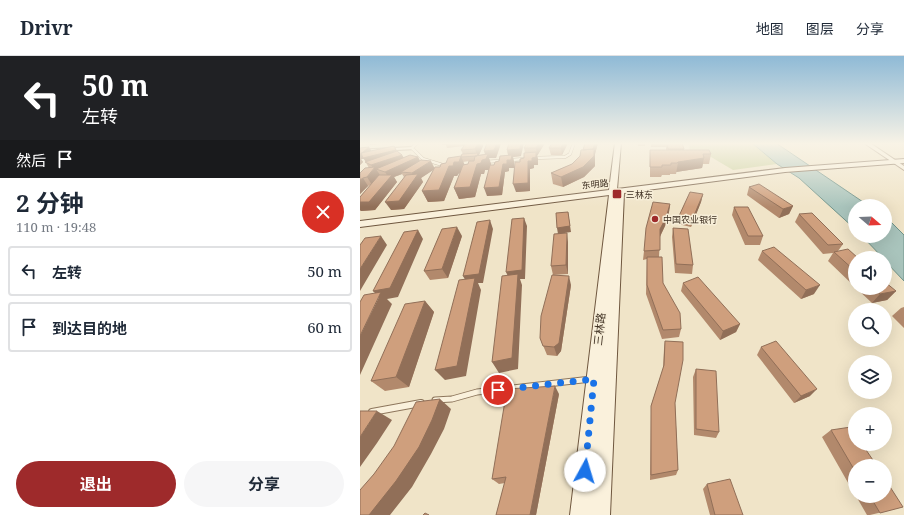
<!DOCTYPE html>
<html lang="zh">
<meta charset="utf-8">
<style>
:root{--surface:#fff;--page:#f6f6f7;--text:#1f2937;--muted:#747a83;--line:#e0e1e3;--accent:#9e2a2b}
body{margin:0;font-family:"Noto Serif","Noto Sans SC",serif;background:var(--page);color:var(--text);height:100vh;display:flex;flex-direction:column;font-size:15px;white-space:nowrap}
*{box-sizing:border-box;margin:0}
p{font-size:13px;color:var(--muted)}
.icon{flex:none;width:22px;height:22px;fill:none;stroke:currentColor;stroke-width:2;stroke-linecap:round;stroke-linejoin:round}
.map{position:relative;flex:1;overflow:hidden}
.panel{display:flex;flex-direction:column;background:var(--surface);width:360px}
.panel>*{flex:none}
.hud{background:#202124;color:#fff;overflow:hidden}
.needle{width:26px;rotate:109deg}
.controls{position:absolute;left:488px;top:143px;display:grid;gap:8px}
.controls a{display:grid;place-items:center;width:44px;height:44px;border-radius:50%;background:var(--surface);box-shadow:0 4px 16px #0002;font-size:20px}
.pin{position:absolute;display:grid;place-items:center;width:34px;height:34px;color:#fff;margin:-17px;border:2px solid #fff;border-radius:50%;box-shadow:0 1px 4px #0007}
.me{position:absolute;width:44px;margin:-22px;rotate:6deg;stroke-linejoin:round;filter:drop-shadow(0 0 3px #0008)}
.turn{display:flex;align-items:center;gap:14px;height:84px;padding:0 16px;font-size:18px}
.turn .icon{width:52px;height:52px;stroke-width:2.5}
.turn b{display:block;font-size:28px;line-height:34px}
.then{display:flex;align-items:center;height:38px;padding:0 16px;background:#0003;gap:8px;font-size:15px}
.round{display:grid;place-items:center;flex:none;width:42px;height:42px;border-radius:21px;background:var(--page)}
.summary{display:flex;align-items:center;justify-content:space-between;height:68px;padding:0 16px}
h1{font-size:24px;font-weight:700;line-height:30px}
.button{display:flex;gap:8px;margin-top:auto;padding:8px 16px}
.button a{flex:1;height:46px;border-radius:24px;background:var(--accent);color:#fff;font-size:16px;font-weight:700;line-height:46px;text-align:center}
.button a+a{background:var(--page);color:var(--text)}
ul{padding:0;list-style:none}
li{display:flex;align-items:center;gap:12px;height:50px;margin:0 8px 6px;padding:0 8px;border:2px solid var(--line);border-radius:4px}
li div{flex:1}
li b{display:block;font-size:15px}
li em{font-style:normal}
header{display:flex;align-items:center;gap:24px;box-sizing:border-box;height:56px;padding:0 20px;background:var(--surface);border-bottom:1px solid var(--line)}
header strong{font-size:19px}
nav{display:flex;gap:22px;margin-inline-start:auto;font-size:14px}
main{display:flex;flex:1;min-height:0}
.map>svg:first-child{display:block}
.green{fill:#c9cf9b}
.water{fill:#a9c4bc;stroke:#6f938a}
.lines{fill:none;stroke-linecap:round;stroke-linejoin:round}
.service-far2-casing{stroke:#8d765c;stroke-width:3.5}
.service-far1-casing{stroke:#8d765c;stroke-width:7}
.service-casing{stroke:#8d765c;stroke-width:8}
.pedestrian-casing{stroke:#8d765c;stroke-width:2.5}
.tertiary-casing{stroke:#8d765c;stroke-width:2}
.secondary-casing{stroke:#6f573f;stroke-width:2}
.service-far2{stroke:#faf1dc;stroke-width:2.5}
.service-far1{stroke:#faf1dc;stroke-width:5}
.service{stroke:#faf1dc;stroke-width:6}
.pedestrian{fill:#faf1dc;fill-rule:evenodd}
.tertiary{fill:#faf1dc;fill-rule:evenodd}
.secondary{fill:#faf1dc;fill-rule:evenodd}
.wall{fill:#b2896c;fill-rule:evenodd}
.shaded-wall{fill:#916f58}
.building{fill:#cf9f7d;stroke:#916f58}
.route{stroke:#1a73e8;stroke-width:7;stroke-dasharray:0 12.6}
.poi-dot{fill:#9e2a2b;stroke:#f7eed8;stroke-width:1.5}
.labels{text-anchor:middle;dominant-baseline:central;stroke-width:3;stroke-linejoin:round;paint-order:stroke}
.far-street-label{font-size:9px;fill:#3d2e20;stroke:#f7eed8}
.far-poi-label{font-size:9px;fill:#3d2e20;stroke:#f7eed8;text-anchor:start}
.street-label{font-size:11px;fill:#3d2e20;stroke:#f7eed8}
</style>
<header>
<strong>Drivr</strong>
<nav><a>地图</a><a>图层</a><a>分享</a></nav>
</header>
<main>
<section class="panel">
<div class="hud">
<div class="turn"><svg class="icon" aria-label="left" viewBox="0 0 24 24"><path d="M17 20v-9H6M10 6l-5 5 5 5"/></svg><div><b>50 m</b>左转</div></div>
<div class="then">然后<svg class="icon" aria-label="arrive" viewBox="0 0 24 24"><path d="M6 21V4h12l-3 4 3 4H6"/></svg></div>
</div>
<div class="summary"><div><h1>2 分钟</h1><p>110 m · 19:48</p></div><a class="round" style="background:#d93025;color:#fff"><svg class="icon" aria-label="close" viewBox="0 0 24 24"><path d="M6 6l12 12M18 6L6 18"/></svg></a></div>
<ul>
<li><svg class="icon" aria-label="left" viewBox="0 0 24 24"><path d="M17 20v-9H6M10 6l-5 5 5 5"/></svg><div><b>左转</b></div><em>50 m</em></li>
<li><svg class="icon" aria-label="arrive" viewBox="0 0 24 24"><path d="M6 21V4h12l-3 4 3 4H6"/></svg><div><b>到达目的地</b></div><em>60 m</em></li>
</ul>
<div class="button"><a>退出</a><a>分享</a></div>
</section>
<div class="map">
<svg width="544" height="459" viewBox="0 0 544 459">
<rect width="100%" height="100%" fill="#f0e4c8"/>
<path class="green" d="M311,87H392L417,108L373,114L346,98L330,97L329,88Z"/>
<path class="water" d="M392,87H416L509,150H495V173L439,122L417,108Z
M525,160L544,179V225L525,205V202H523L502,180H525Z"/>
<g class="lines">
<g class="service-far2-casing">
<path id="service-far2" d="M57,87L52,92L63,103L86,110
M173,102L205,101L210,98L214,87
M125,106L164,103"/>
</g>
<g class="service-far1-casing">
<path id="service-far1" d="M75,344L92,343L117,336L231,323"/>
</g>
<g class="service-casing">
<path id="service" d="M12,356L61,347"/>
</g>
<g class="pedestrian-casing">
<path id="pedestrian" d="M52,91H53V93L0,96V94Z"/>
</g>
<g class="tertiary-casing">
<path id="tertiary" d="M504,87H510L544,110V114Z"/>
</g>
<g class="secondary-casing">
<path id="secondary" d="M255,87H261L257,133L425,112L544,103V107L425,116L264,137L250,459H230L245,281L230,459H210L249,139L0,171V165L249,134Z"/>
</g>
<use href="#service-far2" class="service-far2"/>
<use href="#service-far1" class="service-far1"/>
<use href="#service" class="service"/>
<use href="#pedestrian" class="pedestrian"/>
<use href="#tertiary" class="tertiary"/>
<use href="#secondary" class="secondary"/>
</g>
<path class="wall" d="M81,87H122L123,90L119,99L125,98L127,87H141L136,102H129L131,108V109H134L148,99L147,94L161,100L153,101L154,106V112H149V115L145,116L142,139L127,140L129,114H125L124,118H121L115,141L99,143L94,132L101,116L99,117L97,120H94L84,145L68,146L62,135L74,113L61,122L63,126L44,153L31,154L44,121L42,118L34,121L37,126L15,154L1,155L0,154V141L10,129L8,130L0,138V117L9,112L4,103H1L3,106L0,109V92L9,91L11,95L34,90L37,96L42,99L44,102L58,101L60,105L75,112L80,111L86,107L101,100L103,98L101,94L104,90L87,92L86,89H82ZM109,105L108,108L105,109L103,106Z
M185,87L177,100L178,103V109H174V112L170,113V135L156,136L160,106L164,102L165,97L164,92Z
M208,87L202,99H191L189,92Z
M225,87H238L235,98V110L224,121L203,131L193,128L191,117L212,108L220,100L223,94Z
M278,87H285V90H278Z
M291,87H322L324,94L351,98L349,108H343L342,112L316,116V118H310V119H302L301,121H290V94H306V91H291Z
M389,131L433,150L429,158L419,162L387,139Z
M343,138L341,146L331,171L318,168L319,160Z
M310,148L309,156L305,170L300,181L299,201L303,227L321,273L319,281L302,283L286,238L287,203L283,204L284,195Z
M374,151L403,180L400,189H385L372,159Z
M439,158L483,188L478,195L495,202V231L468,205L473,197L463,198L435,166Z
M313,172L333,209L332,218L315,217L312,181Z
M102,180L88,222L70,224L64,215Z
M208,186V218L193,219L191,210Z
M402,195L454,238L441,243L398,204Z
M323,227L380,268L376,276L360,284L321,235Z
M211,229L201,295L197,300L187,299L180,282Z
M496,232H525L536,235L527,244L512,247Z
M65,245L74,256L49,331L25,335L11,325Z
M544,251V272L532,260L541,252Z
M305,285L315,347L318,414L316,419L290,424L291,357V350L303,313L304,293Z
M401,291L450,340L434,347L397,299Z
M336,313L359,376L356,382L334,379L333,321Z
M199,338L176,459H136L145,427L139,428L132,423Z
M471,374L495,410V439L462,381Z
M347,428L383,459H350L343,433Z
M496,440H525L543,451L510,459H507Z"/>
<path class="shaded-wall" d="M9,87H21L19,88L10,89Z
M118,87H122L123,90L119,99L120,102L117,99L115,93Z
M137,87H141L136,102H129L131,108L130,114H125L124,118H121L115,141L99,143L94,132L117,108L122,104L126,102L124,95Z
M161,87H164L161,100L153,101L154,106V112H149V115L145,116L142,139L127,140L124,132L143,108L149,102L147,94Z
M179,87H185L177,100L176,92Z
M203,87H208L202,99L201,92Z
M235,87H238L235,98V110L224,121L203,131L201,121Z
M34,90L39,100L42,99L46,106L58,101L62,109L41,116L42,118L34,121L37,126L15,154L1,155L0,154V146L29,122L25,116L16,113L20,119L12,129L7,121L14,113L11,109L6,106L4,103H1L3,106L0,109V98L9,91L12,96Z
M176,96L178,103V109H174V112L170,113V135L156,136L153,128L168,105Z
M101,100L105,110L103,116L99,117L97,120H94L84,145L68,146L62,135L89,110Z
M344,102L342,112L316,116V118L318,106Z
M71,105L75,113L61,122L63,126L44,153L31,154L25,146L55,123L52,117Z
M3,122L8,130L0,138V124Z
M343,138L341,146L331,171L333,162Z
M310,148L309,156L305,170L299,182L300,173Z
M433,150L429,158L419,162L423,153Z
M208,156L211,176L198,178L197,172Z
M164,162L167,170L165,223H160L162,229L158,313L139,317L132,306L150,225L146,216Z
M130,164L133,173L123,227H118L121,234L106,320L85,324L75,314L108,229L103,220Z
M97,171L102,180L88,222L82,213Z
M58,174L63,183L38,241L27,243L32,248L0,319V280L19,241L13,235Z
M207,177L208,186V218L206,209Z
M21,180L27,189L0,235V213Z
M209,220L211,229L201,295L197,300L194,291Z
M460,229L454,238L441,243L446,234Z
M536,235L527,244L512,247L520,238Z
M65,245L74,256L49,331L36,321Z
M380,268L376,276L360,284L363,275Z
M195,330L199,338L176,459H170Z
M457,333L450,340L434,347L441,340Z
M80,343L91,353L84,373L71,398L52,431L30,459H9Z
M17,355L32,364L17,387L0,411V381Z"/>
<path class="building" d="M106,87H118L115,93L101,94Z
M127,87H137L134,94L124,95Z
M149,87H161L160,93L147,94Z
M167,87H179L176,92H164Z
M192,87H203L201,92H189Z
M225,87H235L233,93L223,94Z
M307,87H322L324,93H308Z
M34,90L36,94L3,102L1,97Z
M9,91L2,97L0,98V92Z
M234,93V100L223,111L201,121L191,117L212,108L220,100L221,94Z
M290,94H349L351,98H343L344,102L318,106L317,107H311V109H302V111H290Z
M37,95L42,99L11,109L5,106Z
M176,96V101L172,102V105H168V127L153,128L155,106H160V103L164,102V97Z
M118,97L117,100L101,101L102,98Z
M128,98L126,103L122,104L121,107L117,108L110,131L94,132L103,109L108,108L109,105H114L115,100Z
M50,99L58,101L25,116L16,113Z
M152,99L151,104H147V108H143L139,131L124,132L130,109H134L135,106L139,105L140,100Z
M101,100L99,106H94L93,110H89L79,134L62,135L75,111H80L81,108L86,107L88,102Z
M61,104L71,105L52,117L41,116Z
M15,111L7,121L3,122L0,124V117L5,112Z
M58,118L39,145L25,146L46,119Z
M19,119H32L9,146H0V141Z
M399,128L433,150L423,153L389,131Z
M330,136L343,138L333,162L319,160Z
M293,146L310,148L306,162L300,173V194L284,195L286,172Z
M374,151H388L403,180H388Z
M208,156L210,170L197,172L196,157Z
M452,157L483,188L468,189L439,158Z
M164,162L162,214L146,216L152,163Z
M130,164L119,218L103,220L117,166Z
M97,171L82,213L64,215L82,173Z
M313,172L328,173L333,209L316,208Z
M58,174L30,232L13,235L44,176Z
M207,177L206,209L191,210L194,178Z
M21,180L0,213V189L5,182Z
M414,191L460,229L446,234L402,195Z
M488,193L498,202H495V215L474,196Z
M287,201H302L303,227L320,257L321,273L303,274L287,229Z
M158,218L152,302L132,306L142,220Z
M192,219L209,220L199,287L194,291L183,290L180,282L181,260Z
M338,221L380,268L363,275L323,227Z
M115,222L97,310L75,314L99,224Z
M525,226L536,235L520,238L513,232H525Z
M21,236L0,280V246L4,239Z
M65,245L36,321L11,325L45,248Z
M305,285L323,286V304L315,347L318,414L291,419V350L304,309Z
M416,285L457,333L441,340L401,291Z
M336,313L356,315L359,376L336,373Z
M195,330L170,459H136L146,421L132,423L147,333Z
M80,343L72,364L59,391L36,425L9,459H0V434L14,418L34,390L56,346Z
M0,355H17L0,381Z
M491,371L495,377V388H502L517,410H495V415L471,374Z
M370,423L383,459H355L347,428Z
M525,423L543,451L520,457L510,440H525Z
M65,457L69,459H63Z"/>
<linearGradient id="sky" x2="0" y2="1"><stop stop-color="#8fbad6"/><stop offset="0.58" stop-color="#f8f3e6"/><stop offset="1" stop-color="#f8f3e6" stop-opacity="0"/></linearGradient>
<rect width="544" height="151" fill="url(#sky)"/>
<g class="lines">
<path class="route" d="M138,334L234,323L225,415"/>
</g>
<g class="poi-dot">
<rect x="252" y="133" width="10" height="10" rx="2"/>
<circle cx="295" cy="163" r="4"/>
</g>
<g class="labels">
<g class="far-street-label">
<text transform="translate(235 128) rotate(-7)">东明路</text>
</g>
<g class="far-poi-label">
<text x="266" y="138">三林东</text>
<text x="303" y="163">中国农业银行</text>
</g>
<g class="street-label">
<text transform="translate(239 273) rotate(-84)">三林路</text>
</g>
</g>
</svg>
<div class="controls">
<a><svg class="needle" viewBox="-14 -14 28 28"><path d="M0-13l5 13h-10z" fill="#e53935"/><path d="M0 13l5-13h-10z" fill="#747a83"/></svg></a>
<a><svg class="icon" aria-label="sound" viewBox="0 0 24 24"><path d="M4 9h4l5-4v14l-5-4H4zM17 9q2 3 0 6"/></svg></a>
<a><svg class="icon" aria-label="search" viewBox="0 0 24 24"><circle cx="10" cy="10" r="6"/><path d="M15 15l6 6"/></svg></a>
<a><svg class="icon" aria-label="layers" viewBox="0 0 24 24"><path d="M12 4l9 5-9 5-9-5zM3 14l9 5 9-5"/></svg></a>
<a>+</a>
<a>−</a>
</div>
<div class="pin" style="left:138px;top:334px;background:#d93025"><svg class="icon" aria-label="arrive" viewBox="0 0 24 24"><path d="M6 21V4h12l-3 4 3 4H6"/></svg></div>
<svg class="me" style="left:225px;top:415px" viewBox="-20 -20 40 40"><circle r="19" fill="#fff"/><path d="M0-13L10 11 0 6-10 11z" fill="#1a73e8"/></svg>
</div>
</main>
